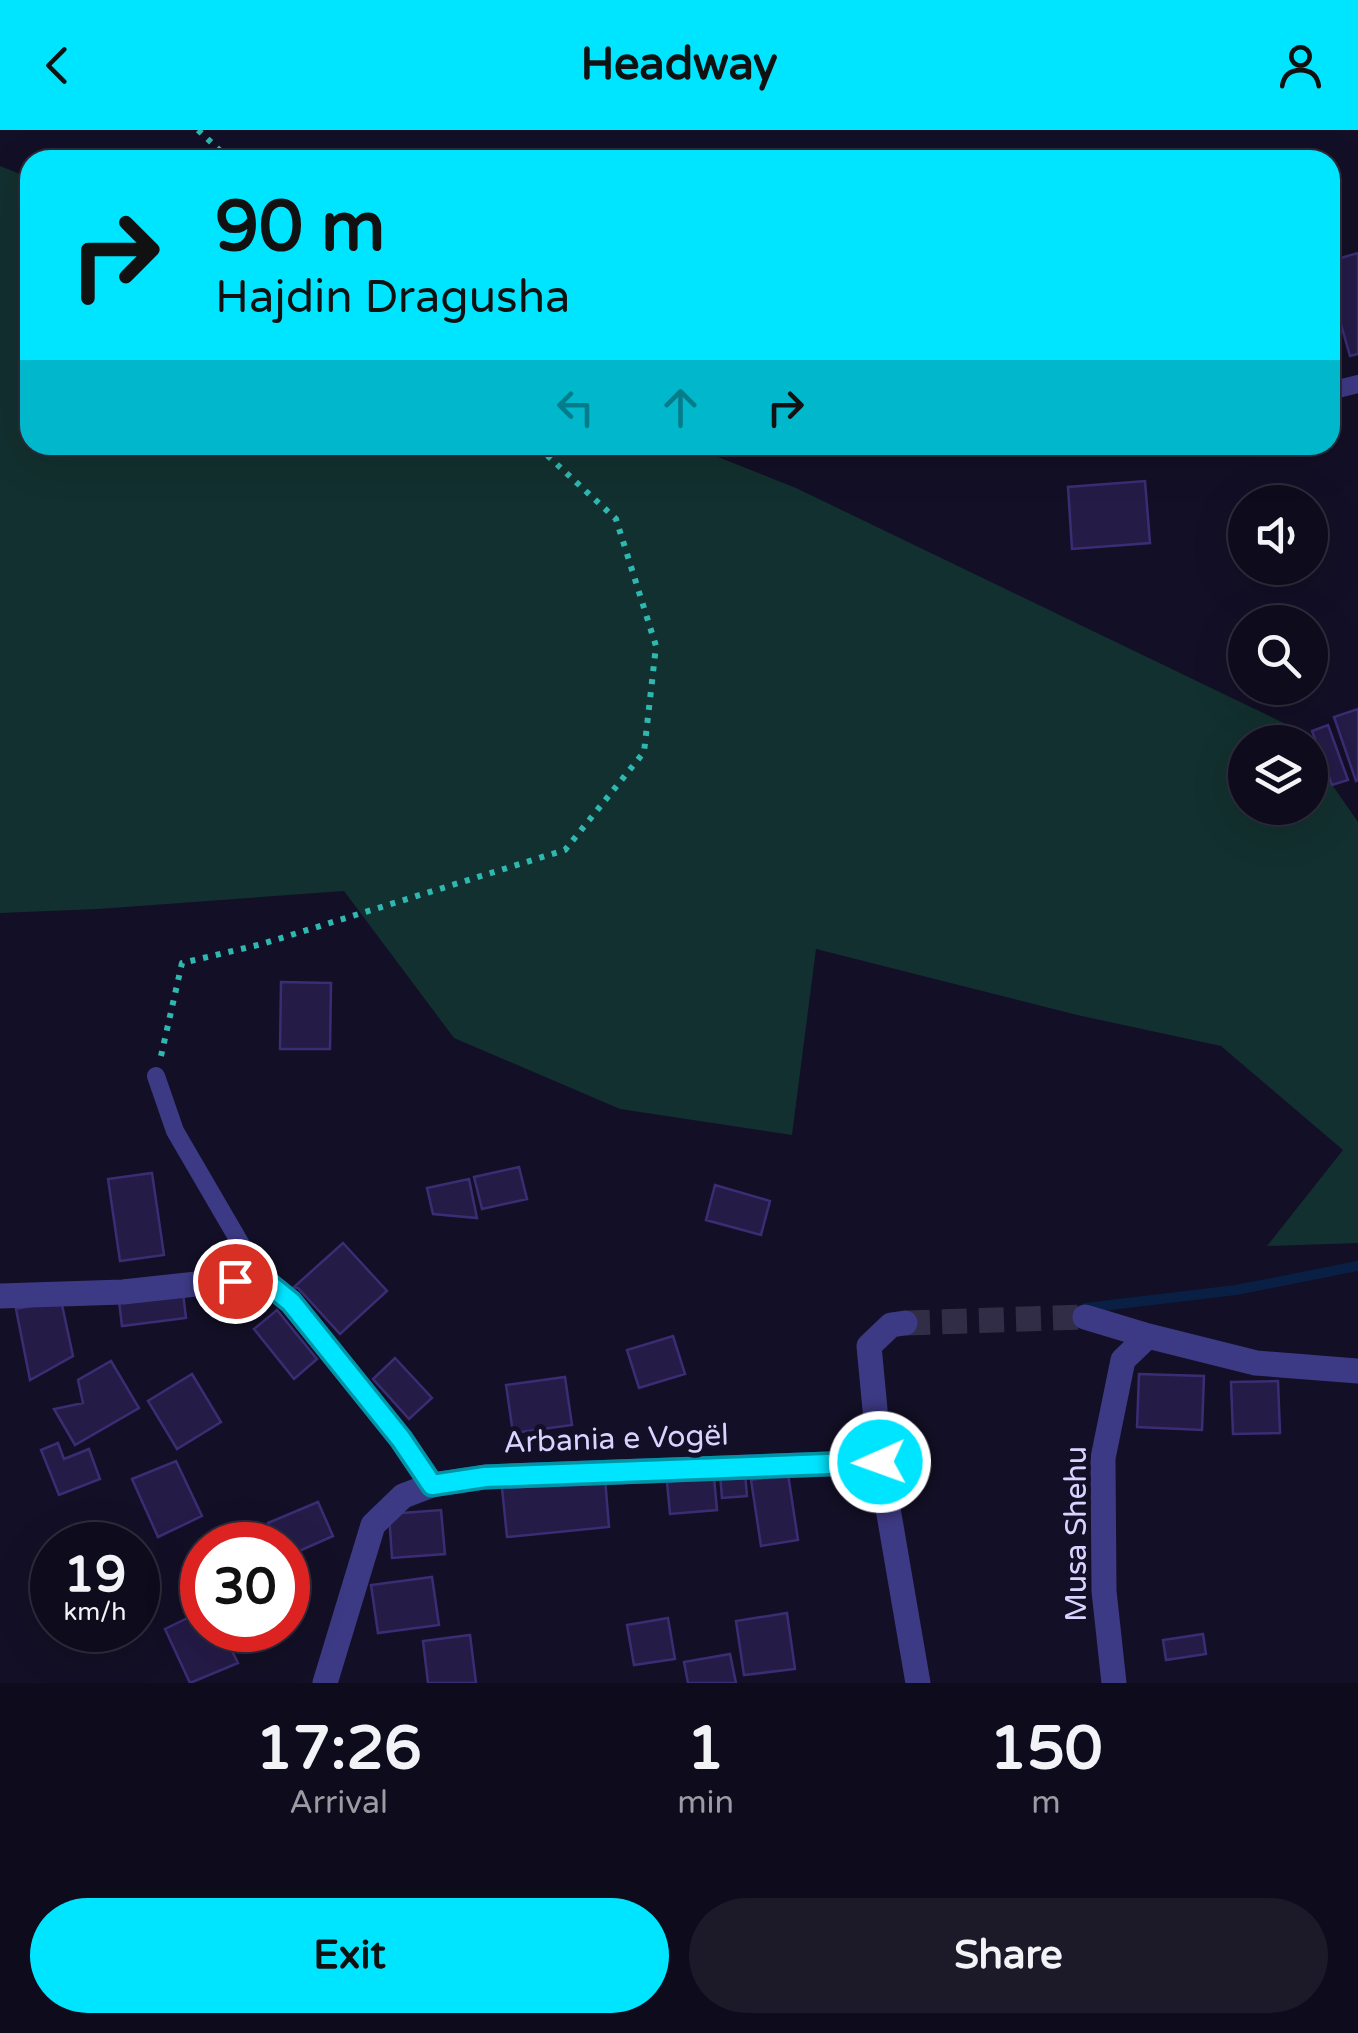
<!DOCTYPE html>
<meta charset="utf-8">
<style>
:root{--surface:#0e0b1c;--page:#1c1929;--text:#f1f3f6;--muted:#9b9ba3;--line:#2e2b3b;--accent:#00e5ff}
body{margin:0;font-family:"Varela Round",sans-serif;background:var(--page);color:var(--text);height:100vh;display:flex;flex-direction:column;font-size:38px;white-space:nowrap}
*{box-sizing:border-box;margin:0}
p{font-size:32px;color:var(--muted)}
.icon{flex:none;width:55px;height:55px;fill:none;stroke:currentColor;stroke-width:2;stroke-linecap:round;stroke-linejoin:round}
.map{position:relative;height:1553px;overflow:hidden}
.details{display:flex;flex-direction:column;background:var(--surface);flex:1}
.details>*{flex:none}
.top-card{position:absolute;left:20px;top:20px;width:1320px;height:305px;border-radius:30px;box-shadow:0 10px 40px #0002,0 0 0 2px var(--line);background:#00e5ff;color:#111;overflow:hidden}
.buttons{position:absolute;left:1228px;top:355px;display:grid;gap:20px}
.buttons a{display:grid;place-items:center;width:100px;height:100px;border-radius:50%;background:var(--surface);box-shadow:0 10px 40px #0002,0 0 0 2px var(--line);font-size:50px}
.speed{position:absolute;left:30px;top:1392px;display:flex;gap:20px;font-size:50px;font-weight:700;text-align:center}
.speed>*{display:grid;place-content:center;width:130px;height:130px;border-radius:50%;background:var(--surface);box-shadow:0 10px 40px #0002,0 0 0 2px var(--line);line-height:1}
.speed small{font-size:25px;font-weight:400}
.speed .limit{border:15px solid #d22;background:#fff;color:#111}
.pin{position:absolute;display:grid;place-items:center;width:85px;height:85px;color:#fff;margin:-42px;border:5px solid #fff;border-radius:50%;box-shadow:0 2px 10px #0007}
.me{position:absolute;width:110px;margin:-55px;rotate:268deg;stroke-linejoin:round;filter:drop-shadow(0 0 8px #0008)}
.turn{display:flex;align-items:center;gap:35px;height:210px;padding:0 30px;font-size:45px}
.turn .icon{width:130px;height:130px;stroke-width:2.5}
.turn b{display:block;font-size:70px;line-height:85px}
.lanes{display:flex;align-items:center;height:95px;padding:0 30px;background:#0003;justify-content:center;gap:50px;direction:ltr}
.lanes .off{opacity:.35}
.eta{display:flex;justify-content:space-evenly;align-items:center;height:170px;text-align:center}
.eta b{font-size:60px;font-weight:800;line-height:70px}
.primary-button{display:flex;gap:20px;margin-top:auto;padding:20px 30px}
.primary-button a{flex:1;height:115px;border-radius:60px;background:var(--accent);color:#111;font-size:40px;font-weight:800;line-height:115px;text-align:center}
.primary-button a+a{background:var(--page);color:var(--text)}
header{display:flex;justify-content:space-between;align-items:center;height:130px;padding:0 30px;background:var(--accent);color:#111;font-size:45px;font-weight:800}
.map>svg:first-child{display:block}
.green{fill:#12302f}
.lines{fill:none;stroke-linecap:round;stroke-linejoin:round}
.stream{stroke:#0a1f44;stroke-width:10}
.building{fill:#241b47;stroke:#3b2d73;stroke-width:2.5}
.minor-tunnel{stroke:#312d47;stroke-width:25;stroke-dasharray:25 12;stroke-linecap:butt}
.path{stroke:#2fb8b0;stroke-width:6;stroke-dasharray:5 8;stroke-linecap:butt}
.service{stroke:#3d3a85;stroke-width:18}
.minor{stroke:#3d3a85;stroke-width:25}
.route-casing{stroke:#0095a6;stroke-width:25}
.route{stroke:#00e5ff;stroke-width:18}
.labels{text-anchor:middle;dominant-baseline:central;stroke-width:10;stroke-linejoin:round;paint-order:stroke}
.street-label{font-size:30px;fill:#d9d4ff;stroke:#130f26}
</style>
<header><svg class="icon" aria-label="back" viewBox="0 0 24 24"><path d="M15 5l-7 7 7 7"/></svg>Headway<svg class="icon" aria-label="person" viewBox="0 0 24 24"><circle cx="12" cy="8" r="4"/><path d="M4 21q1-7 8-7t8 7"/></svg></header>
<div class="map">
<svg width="1358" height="1553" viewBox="0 0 1358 1553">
<rect width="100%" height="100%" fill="#130f26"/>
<path class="green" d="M0,36L30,48V315H688L796,358L1292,597L1303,612H1245V678H1310V623L1358,692V1113L1267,1116L1343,1020L1221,916L1077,885L816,819L792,1005L620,979L454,908L344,761L98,779L0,783Z"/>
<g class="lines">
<path class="stream" d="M1085,1178L1236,1160L1358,1136"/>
</g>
<path class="building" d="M1358,123V224L1350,226L1330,156V131Z
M1145,351L1150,413L1072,419L1068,357Z
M1358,579V650L1356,651L1334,587Z
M1328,595L1348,650L1332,655L1312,601Z
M281,852L331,853L330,919H280Z
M519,1037L527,1069L482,1079L474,1047Z
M152,1043L164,1125L120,1131L108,1049Z
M469,1049L477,1088L433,1084L427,1058Z
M715,1055L770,1071L761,1105L706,1090Z
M343,1113L387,1161L340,1204L298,1158L294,1157Z
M183,1163L186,1188L122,1196L119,1171Z
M61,1170L73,1226L30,1250L16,1179Z
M277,1180L317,1229L294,1249L254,1199Z
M673,1206L685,1244L639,1258L627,1220Z
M395,1228L432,1268L409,1289L373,1249Z
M111,1231L139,1278L75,1315L54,1279L83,1273L78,1250Z
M192,1244L221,1292L177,1319L148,1271Z
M1139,1244L1204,1246L1202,1300L1137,1297Z
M565,1247L572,1295L513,1303L506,1255Z
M1278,1251L1280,1303L1233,1304L1231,1252Z
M58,1313L64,1329L89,1319L100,1349L59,1365L41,1320Z
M176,1331L202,1386L158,1407L132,1349Z
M745,1343L747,1366L722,1368L720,1344Z
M788,1344L798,1410L761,1416L751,1350Z
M714,1347L717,1380L670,1384L667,1352Z
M605,1348L609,1397L507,1407L502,1358Z
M318,1372L333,1406L288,1426V1415H278L268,1393Z
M441,1380L445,1424L392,1428L389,1384Z
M432,1447L439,1495L378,1503L371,1455Z
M202,1481V1500H222L238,1533L190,1553L165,1499Z
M787,1483L795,1539L744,1545L736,1491Z
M668,1488L675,1529L634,1535L627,1495Z
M1203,1504L1206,1524L1166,1530L1163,1510Z
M470,1505L476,1553H428L423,1511Z
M730,1524L736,1553H688L684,1532Z"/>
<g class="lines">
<path class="minor-tunnel" d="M905,1193L1085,1187"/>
<path class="path" d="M198,0L230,30
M161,926L182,833L262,814L565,720L644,622L656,516L616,389L536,315"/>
<path class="service" d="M1330,261L1358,254
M156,946L175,1001L260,1147"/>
<path class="minor" d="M0,1166L123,1162L260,1147L291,1172L401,1309L432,1355
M1085,1187L1148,1206L1256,1233L1358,1241
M905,1193L891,1195L869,1216L880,1332L918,1553
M325,1553L373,1395L403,1366L432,1355L485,1347L880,1332
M1114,1553L1104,1461L1103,1328L1123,1230L1148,1206"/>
</g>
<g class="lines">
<g class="route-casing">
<path id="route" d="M235,1151L260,1147L291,1172L401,1309L432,1355L485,1347L880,1332"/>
</g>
<use href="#route" class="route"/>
</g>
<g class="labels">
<g class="street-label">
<text transform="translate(616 1309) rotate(-2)">Arbania e Vogël</text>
<text transform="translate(1076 1404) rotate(-90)">Musa Shehu</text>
</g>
</g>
</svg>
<div class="buttons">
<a><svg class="icon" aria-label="sound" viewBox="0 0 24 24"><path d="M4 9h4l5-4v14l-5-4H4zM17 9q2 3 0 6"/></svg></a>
<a><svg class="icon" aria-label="search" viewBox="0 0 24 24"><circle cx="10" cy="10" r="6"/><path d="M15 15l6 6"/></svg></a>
<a><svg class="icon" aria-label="layers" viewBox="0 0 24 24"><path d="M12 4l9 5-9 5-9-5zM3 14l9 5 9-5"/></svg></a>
</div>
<div class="speed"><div>19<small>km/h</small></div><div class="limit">30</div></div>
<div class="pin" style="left:235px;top:1151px;background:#d93025"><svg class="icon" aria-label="arrive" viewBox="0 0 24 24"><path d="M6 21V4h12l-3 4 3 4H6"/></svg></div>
<svg class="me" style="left:880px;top:1332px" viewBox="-20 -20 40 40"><circle r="17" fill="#00e5ff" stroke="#fff" stroke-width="3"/><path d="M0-11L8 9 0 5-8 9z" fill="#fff"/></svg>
<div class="top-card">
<div class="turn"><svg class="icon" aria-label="right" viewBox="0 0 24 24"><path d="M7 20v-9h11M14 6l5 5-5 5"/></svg><div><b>90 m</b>Hajdin Dragusha</div></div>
<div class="lanes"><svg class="icon off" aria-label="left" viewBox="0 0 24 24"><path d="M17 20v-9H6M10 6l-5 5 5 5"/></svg><svg class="icon off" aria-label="ahead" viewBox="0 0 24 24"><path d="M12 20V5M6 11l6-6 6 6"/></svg><svg class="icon" aria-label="right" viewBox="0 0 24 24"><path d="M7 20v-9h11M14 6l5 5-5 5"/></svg></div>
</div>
</div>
<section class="details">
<div class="eta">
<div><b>17:26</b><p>Arrival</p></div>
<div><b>1</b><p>min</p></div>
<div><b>150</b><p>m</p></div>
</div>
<div class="primary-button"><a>Exit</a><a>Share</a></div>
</section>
